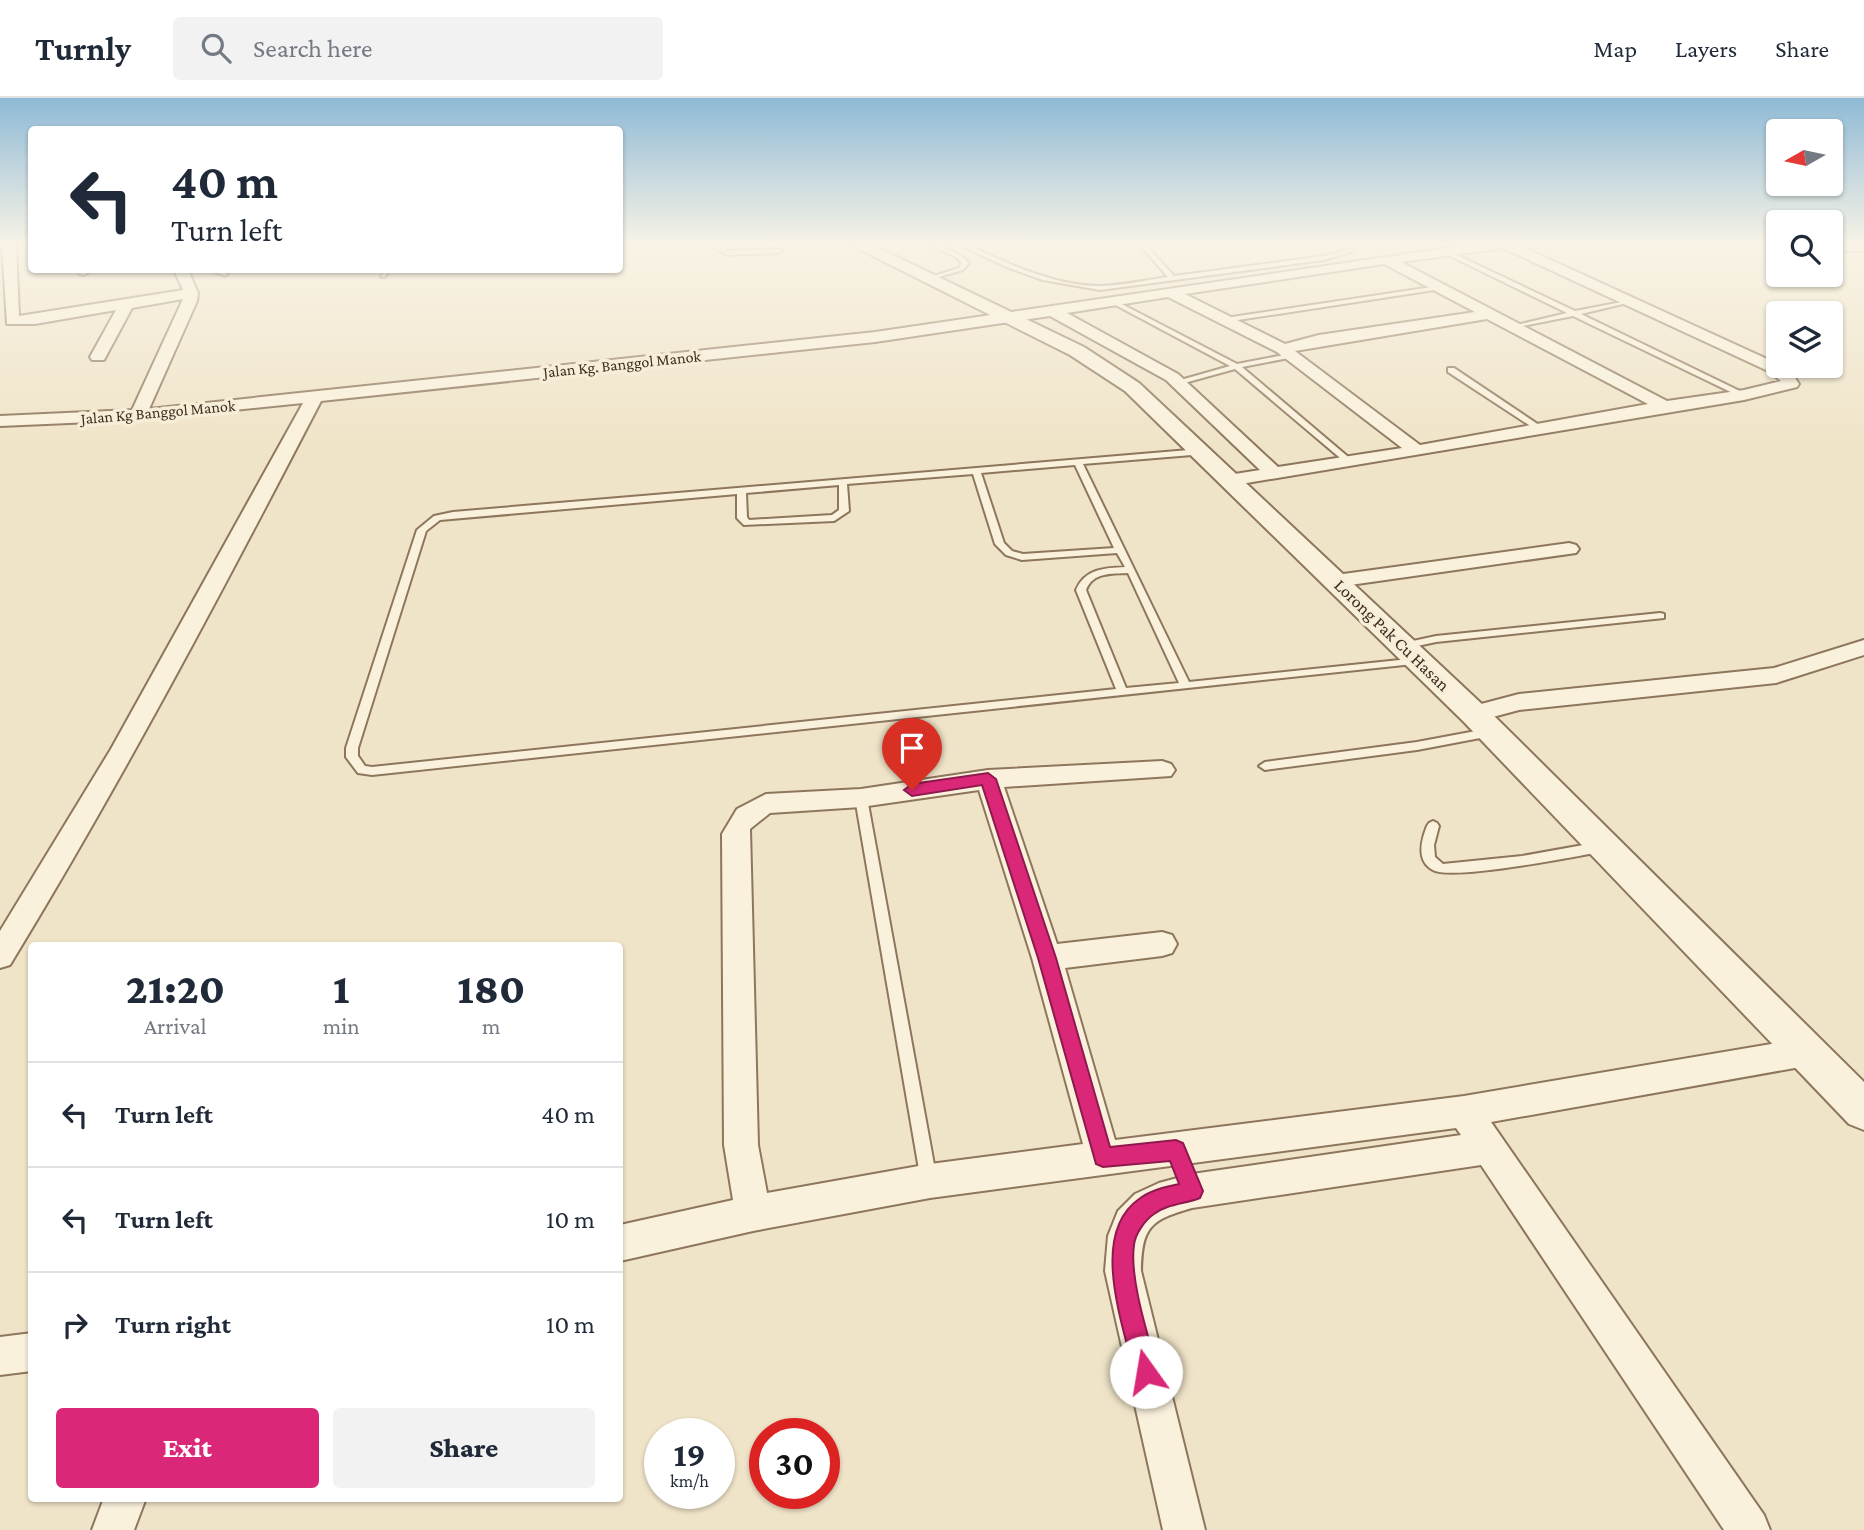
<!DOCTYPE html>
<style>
:root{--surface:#fff;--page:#f2f2f3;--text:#1f2937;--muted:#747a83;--line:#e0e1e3;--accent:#db2777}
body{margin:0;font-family:"Crimson Pro",serif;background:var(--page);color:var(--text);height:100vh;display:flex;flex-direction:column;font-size:26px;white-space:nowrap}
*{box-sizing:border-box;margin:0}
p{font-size:23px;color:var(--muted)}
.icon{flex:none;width:38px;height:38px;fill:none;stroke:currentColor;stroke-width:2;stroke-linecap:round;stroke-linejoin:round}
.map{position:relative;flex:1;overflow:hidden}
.drawer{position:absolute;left:28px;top:844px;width:595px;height:560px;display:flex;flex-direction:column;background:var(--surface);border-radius:7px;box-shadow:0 2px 5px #0004}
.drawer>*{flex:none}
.top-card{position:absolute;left:28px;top:28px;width:595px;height:147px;border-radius:7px;box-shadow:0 2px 5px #0004;background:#fff;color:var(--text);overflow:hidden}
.needle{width:46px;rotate:261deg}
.fabs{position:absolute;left:1766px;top:21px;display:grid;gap:14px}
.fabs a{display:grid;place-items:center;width:77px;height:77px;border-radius:7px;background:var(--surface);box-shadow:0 2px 5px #0004;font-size:35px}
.speed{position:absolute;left:644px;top:1320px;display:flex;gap:14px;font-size:35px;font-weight:700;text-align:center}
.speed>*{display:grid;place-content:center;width:91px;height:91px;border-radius:50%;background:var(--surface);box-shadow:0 2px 5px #0004;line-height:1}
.speed small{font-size:18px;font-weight:400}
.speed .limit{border:10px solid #d22;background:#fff;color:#111}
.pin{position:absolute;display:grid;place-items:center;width:60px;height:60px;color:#fff;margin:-72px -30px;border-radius:50% 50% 50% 0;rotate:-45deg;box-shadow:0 0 7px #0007}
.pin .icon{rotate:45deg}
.me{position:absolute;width:77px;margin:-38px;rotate:347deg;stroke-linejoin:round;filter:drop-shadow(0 0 5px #0008)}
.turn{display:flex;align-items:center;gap:24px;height:147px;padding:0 28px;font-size:32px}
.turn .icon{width:91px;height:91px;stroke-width:2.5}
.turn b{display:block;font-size:49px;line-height:60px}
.eta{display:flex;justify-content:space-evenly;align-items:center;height:119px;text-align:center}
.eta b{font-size:42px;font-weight:800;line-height:49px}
.action{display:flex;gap:14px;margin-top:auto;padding:14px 28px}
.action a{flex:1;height:80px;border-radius:7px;background:var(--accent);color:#fff;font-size:28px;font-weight:800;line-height:80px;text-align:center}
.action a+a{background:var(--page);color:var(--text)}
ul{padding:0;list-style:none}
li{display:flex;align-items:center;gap:21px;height:105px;padding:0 28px;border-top:2px solid var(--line)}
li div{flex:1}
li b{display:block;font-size:26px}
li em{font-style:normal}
header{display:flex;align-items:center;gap:42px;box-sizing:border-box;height:98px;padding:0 35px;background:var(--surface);border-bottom:2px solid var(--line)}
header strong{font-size:33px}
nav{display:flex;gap:38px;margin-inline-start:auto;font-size:24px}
.search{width:490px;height:63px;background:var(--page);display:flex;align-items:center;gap:18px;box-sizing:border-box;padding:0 24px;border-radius:7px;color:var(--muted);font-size:26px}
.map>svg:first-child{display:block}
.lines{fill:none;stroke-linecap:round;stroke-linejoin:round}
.service-casing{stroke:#8d765c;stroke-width:4}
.minor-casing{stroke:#8d765c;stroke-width:4}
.tertiary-casing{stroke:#8d765c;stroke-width:4}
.service{fill:#faf1dc;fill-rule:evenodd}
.minor{fill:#faf1dc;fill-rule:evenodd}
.tertiary{fill:#faf1dc;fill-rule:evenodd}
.route{fill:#db2777;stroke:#8e194d;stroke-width:2}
.labels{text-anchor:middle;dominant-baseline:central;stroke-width:7;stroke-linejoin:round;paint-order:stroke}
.far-street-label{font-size:16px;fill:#3d2e20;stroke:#f7eed8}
.street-label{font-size:18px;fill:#3d2e20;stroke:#f7eed8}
</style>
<header>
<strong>Turnly</strong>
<div class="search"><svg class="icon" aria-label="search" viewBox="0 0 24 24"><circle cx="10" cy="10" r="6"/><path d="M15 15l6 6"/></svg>Search here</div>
<nav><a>Map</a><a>Layers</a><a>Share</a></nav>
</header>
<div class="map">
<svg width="1864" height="1432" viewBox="0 0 1864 1432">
<rect width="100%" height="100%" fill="#f0e4c8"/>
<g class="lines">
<g class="service-casing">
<path id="service" d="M710,146H717L728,153L779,151L782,153L779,155L727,157Z
M928,146C943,146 959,155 969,165L963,172L928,182V180L959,170L962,165L956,159Z
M957,146H965C1007,165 1052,187 1098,188C1121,188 1145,182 1168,179L1139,146H1145L1174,178L1324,158L1347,152L1352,146H1358L1351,154L1324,162L1100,192L1043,182L1009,170Z
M1446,152L1575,213L1627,203V205L1581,216L1748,297L1741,299L1573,218L1512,230V228L1567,215L1444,155Z
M209,172H217L228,176L225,178Z
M384,172H390L385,179H381Z
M1439,188L1442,190L1441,191L1225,224L1222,222L1225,220Z
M1110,202H1114L1237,266L1294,255V259L1242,269L1353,363L1346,365L1235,271L1177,287V283L1230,268L1110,204Z
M1448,270H1454L1545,331L1538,333L1448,274Z
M1201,351L1205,354L1204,356L1083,366L1189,584L1419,560L1424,563L1423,565L372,677L358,675L346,659V650L417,432L434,418L453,414ZM1075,367L1114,450L1023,456L1012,453L1004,445L981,375ZM973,376L995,446L1006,457L1022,462L1117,455L1125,469C1104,470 1085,471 1076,492L1116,591L372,669L365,668L358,658V650L426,433L440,422L737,396V420L744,427L834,423L849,413L847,386ZM839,387V412L832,417L749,422L747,419L746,395ZM1128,475L1179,585L1126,590L1086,492C1093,474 1111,476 1128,475Z
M1660,515L1664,516V520L1436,544L1403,551L1398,548L1399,546L1436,538Z
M1492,630L1498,634L1496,637L1417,652L1265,672L1259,668L1265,664L1417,644Z
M861,696L867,700L937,1083L935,1089L929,1091L923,1089L921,1083L855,700Z
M1433,723L1437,725L1439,728L1434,747L1435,759L1443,766L1522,758L1600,744L1604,746L1606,749L1604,752L1600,754C1573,759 1451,783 1433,772C1416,763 1421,743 1427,728L1429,725Z"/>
</g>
<g class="minor-casing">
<path id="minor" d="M2,146H16L19,218L183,192L174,172H188L198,195L197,203L149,311L875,234L1475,146H1516L1778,266L1792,275L1799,286L1797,289L1744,302L1229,388L1220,382L1222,378L1260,372L1166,282L1050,218L875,244L321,303C222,494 122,683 10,867L0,870V833L111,651L303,305L138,322L0,328V318L132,312L183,201L132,210L104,262H92L90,259L116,212L35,226H7ZM1503,150L1766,272L1781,283L1744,292L1667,303L1401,164ZM1384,166L1475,214L1319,237L1285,246L1185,196ZM1168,199L1277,254L1402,350L1278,369L1178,276L1067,215ZM1487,221L1648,306L1420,347L1295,253Z
M1830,146H1864V153L1830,152Z
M78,172H92L84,177L79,176Z
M1569,445L1576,447L1579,451L1576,455L1336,489L1329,487L1326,483L1329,479L1336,477Z
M1864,542V557L1776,585L1519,612L1474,624L1466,622L1462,616L1466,610L1519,596L1774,570Z
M1162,663L1171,666L1175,672L1171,678L1004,689L1057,846L1162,834L1172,837L1177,846L1172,855L1162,858L1065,870L1115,1042L1464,998L1806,940L1817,944L1822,954L1817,964L1806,968L1491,1024L1764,1417L1770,1432H1724L1481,1067L1192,1110C1150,1122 1142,1129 1141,1173L1205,1432H1163L1105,1173L1108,1138L1118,1113L1135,1096L1159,1085L1192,1076L1461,1037L1456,1030L930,1100L753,1133L620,1163V1127L733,1102L724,1047L722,736L737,711L766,696L861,691L988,672ZM979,692L1032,860L1083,1046L930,1066L767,1095L758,1047L750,731L770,715L861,709Z
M32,1235V1273L0,1277V1239Z
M104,1400H146L134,1432H92Z"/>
</g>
<g class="tertiary-casing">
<path id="tertiary" d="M849,146H870L1084,249L1139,285L1485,609L1864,984V1032L1849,1026L1463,623L1125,293L1070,257Z"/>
</g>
<use href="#service" class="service"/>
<use href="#minor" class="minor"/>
<use href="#tertiary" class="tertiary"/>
</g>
<linearGradient id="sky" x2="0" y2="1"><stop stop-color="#8fbad6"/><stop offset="0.42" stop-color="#f8f3e6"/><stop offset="1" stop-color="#f8f3e6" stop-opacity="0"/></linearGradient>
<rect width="1864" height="347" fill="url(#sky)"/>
<path class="route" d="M988,675L996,681L1056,860L1110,1049L1176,1042L1183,1045L1203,1093L1200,1100C1185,1106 1167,1106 1154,1116C1145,1122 1135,1136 1134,1147C1129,1181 1149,1240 1158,1274L1155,1283L1146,1286L1138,1283L1134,1274C1123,1226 1089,1136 1139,1101C1151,1092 1165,1089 1179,1086L1170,1063L1103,1069L1096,1066L1038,860L982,687L912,698L904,692L912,686Z"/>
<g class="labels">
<g class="far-street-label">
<text transform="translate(622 266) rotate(-6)">Jalan Kg. Banggol Manok</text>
<text transform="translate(158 314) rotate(-5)">Jalan Kg Banggol Manok</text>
</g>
<g class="street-label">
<text transform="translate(1392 537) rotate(44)">Lorong Pak Cu Hasan</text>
</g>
</g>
</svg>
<div class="fabs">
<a><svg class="needle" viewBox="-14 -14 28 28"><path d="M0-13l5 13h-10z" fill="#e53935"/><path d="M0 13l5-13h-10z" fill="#747a83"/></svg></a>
<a><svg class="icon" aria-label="search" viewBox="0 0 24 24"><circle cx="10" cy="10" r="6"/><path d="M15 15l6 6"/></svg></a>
<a><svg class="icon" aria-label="layers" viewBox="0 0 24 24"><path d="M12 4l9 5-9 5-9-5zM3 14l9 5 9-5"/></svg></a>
</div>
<div class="speed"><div>19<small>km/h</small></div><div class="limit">30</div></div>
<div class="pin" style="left:912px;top:692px;background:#d93025"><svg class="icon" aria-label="arrive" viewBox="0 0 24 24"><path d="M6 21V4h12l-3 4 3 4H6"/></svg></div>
<svg class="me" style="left:1146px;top:1274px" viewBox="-20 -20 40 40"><circle r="19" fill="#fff"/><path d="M0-13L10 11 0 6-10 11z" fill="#db2777"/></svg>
<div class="top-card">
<div class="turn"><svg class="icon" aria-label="left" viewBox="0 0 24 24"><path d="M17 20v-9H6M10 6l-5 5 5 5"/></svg><div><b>40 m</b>Turn left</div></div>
</div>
<section class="drawer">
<div class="eta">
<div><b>21:20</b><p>Arrival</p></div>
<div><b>1</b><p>min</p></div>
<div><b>180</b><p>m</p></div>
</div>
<ul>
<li><svg class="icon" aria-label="left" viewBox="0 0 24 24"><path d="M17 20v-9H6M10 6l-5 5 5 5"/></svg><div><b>Turn left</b></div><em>40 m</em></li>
<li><svg class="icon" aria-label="left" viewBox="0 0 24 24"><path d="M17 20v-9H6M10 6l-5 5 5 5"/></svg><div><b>Turn left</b></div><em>10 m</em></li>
<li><svg class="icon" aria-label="right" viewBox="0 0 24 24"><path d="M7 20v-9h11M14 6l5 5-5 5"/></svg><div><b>Turn right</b></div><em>10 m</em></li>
</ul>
<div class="action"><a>Exit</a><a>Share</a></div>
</section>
</div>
